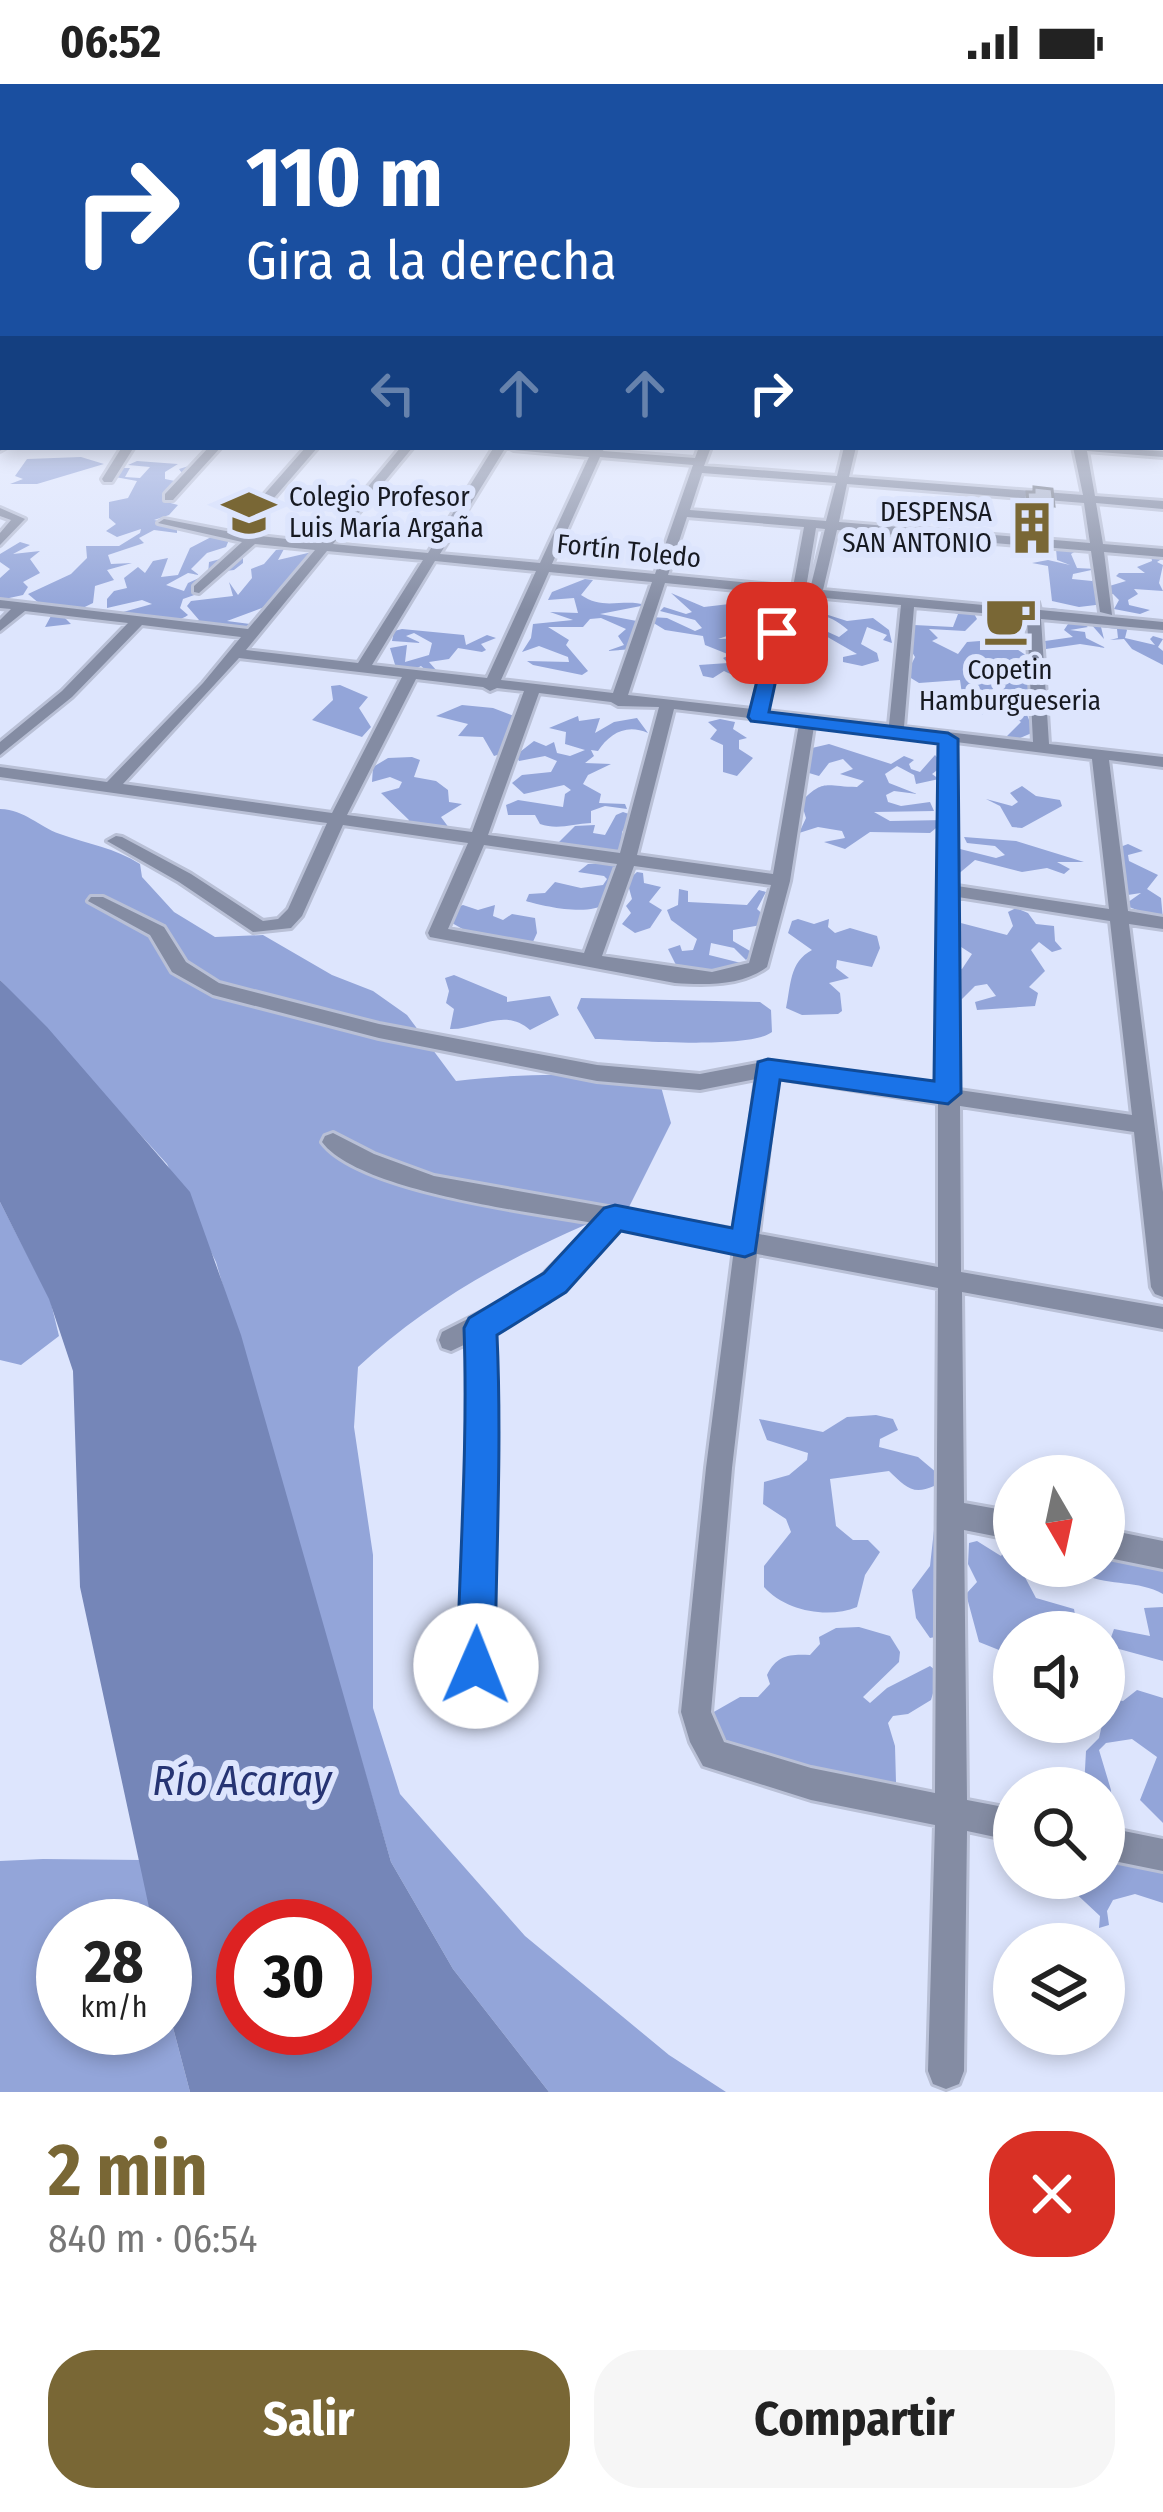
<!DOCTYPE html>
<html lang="es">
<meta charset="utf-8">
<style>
:root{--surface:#fff;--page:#f6f6f6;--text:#222;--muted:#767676;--accent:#796735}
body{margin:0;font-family:"Fira Sans Condensed",sans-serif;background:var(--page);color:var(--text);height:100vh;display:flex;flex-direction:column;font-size:45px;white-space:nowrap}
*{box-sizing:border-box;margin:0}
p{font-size:39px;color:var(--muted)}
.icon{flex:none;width:66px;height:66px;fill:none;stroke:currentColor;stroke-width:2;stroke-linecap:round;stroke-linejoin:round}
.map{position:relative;height:2008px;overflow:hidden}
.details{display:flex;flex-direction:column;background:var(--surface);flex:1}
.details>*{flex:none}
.banner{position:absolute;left:0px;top:0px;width:1164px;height:366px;box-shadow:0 6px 18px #0003;background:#1a4fa0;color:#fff;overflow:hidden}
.needle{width:78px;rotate:171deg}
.controls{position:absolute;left:993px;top:1371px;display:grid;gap:24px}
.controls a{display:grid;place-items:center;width:132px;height:132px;border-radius:50%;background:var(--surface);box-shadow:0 6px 18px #0003;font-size:60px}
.speed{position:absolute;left:36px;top:1815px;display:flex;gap:24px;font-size:60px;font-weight:700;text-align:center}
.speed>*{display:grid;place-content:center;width:156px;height:156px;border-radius:50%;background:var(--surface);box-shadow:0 6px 18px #0003;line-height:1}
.speed small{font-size:30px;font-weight:400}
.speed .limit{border:18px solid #d22;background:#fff;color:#111}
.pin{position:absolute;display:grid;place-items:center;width:102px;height:102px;color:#fff;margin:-51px;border-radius:24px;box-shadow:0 6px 18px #0006}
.me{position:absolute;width:132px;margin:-66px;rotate:1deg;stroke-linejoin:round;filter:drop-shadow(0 0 9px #0008)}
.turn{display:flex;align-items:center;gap:42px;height:252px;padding:0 48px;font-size:54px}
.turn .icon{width:156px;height:156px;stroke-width:2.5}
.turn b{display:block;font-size:84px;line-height:102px}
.lanes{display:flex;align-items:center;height:114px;padding:0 48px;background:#0003;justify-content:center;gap:60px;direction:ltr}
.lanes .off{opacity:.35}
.round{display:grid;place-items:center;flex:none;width:126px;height:126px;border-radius:48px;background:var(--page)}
.overview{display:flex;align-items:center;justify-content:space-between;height:204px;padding:0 48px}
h1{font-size:72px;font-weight:700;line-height:90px;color:var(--accent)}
.cta{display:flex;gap:24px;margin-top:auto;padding:24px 48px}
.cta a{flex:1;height:138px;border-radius:48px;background:var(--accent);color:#fff;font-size:48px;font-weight:700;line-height:138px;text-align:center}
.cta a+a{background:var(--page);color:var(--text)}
.status{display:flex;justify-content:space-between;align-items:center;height:84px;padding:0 60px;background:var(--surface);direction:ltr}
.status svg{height:33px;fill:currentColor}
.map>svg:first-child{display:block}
.forest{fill:#93a5d9}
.water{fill:#7586b8;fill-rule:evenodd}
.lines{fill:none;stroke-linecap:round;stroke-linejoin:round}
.minor-casing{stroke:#b9c0d6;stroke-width:6}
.minor{fill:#848ca3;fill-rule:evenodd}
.wall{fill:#959caf}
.building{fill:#adb5cb;stroke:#797f8e;stroke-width:3}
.route{fill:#1a73e8;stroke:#114b97;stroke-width:3}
.labels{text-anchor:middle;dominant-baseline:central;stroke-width:12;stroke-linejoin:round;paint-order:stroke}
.far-poi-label{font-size:27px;fill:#171a22;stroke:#dde5fd;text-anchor:start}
.far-street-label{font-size:27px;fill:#171a22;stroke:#dde5fd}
.near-water-label{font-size:42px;font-style:italic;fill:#263473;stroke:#dde5fd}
</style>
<div class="status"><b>06:52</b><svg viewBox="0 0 49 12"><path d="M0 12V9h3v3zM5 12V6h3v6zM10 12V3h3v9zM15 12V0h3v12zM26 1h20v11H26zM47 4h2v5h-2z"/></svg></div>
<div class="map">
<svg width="1163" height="2008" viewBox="0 0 1163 2008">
<rect width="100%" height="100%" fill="#dde5fd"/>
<path class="forest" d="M81,373L104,380L37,400H10L23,395L15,392L27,375Z
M137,377L178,380L165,388V395L175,397L184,392L179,385L195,380L163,417L178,421L169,431L154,436L177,440V449L154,446L139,454L144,459L108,471L111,480L132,479L107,486L114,496L95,502L93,519L64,533L71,540L45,543L52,530L28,510L71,490L87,474L86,462H119L140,449L141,445L117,453L106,447L116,440L109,434V418L128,414L137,397L115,393L119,384H130L125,393L140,394L150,383L128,381Z
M215,451H231L226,463L207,469L191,485L199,491L188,489L166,501L184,507L188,499L208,490L209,478L243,469V479L234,486L217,488L200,509L183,515L180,524L188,531C168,545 140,532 116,530L152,520L142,516L107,524V515L114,507L127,504L124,494L138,483L145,489L153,477L168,474L161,493L178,491L190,464Z
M20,458L30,461L13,470L40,467L30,475L40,489L23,498L28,503L23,511L0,516V494L10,485L0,478V470Z
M284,465L278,476L312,468L314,472L282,501L267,522L227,537L250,540L263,534L252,542H196L194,538L199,536L187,522L191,517L233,512L229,498L238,511L252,494L251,485L264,480L276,466Z
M1056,465L1076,467L1071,470L1077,484L1096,485L1073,490L1072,495L1092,497L1096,493L1106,503L1126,497L1116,492L1119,489H1145L1137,483L1152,477L1151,471L1158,472L1163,474L1157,478L1163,481L1159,499L1163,507L1134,505L1138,510L1128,516L1129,521L1150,526L1140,530L1114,525L1119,516L1113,510H1107L1104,520L1079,523L1052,517L1048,482L1032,479L1048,476L1070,481L1057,476Z
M585,495L593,496L581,511C604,527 622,514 646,521L600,530L642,538L633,565L607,567L624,561L618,552L626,545L601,534L590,535L583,543H548L569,556L566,561L588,587L582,591L533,581L527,577L569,578L568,573L539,562L522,568L531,554L533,540L573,536L550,528L578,529L574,514L548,516L552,508Z
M671,509L704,523L746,518L727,526L730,534H738L742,547L718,555L760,554L762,579L741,595L724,587L713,594L703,592L699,581L728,579L723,574L730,571L705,561L703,552L665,546L652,538L651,533L667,534L695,547L702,544L695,536L660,527L664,523L686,530L692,528Z
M800,522L847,537L873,534L889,546L892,559L883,556L887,551L867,543L861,560L877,569L879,577L862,582L843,578V573L857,570L824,551L828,548L839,553L848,546C835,535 821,527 804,534Z
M1051,524L1120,534L1127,546L1125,554L1155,561L1150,555L1153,552L1163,555L1158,563L1163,567V581L1132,565L1124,555L1110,556L1118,554L1117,545L1101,543L1104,555L1090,539L1077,536L1088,543L1070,546L1085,548L1086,554L1106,564L1080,560L1046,565L1045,557L1073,553L1064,546L1070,537L1052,530Z
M955,525L972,526L977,535L965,547L929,545L938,554L932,557L958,570L967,558L993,556L995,561L1014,563L1027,572L1026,577H993L1020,585L1021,590L1002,586L997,590L1011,598L1033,600L1032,618L1016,620L1003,610L983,611L1025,626L1034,648L1011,658L1006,653L1021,638L1000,622L981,631L947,630V625L961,621L917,609L962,610L960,596L919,599L906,591L915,573L909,563L914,541L953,543L958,530L948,527Z
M402,545L464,551L466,561L487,551L496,554L481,560L486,566L482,568L458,564L449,575L429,578L437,587L458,592L428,588L421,582L411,587L396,584L390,564L407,561L405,578L429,571L432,559L414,549L406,552L421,559L392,557L394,547Z
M340,601L368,613L359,624L371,643L362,653L312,636L333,616L331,602Z
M462,621L493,624L517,633L507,668L494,672L483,653L458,652L468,640L436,632Z
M578,632L579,637L600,634L595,649L614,638L637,634L648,649C626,639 609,650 598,667L591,666L594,672L585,679L611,680L588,691L583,700L601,710L599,719L625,720L627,725L605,722L591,727V739C573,740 557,746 540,740L535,731H508L506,721L518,716L563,723L565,710L571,706L564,701L524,710L512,699L522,691L551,688L557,677L545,672L519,677L516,671L534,657L546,662L554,658L557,669L570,672L585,666L565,660L566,648L549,644Z
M720,635L735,638L733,645L747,654L739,656V665L753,674L737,692L723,688V661L710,655L717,646L708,638Z
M829,660L891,680L904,672L914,676L909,680L911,685L920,688L935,671L944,681L932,690L939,695L916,700L914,691L897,682L885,690L889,699L917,710L894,707L886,711L888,718L901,722L930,718L934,727L874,728L890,737L946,736L930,749L870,748L845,765L824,758L845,754L842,747L818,743L799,749L806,734L801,718C824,694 826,703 857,703L864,697L840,690L853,685L843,675L829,679L819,692L809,689L812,664Z
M412,673L420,676L414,693L436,697L448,706L449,718L462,720L441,733L452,748L406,740L409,736L381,709L399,704L402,698L390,693L372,698L373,683L388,674Z
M1022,702L1036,712L1060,716L1062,722L1022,744L1012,743L1000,722L986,715L1012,722L1018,718L1010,709Z
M0,725C26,726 37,742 60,750C88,760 115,764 140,780L142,793L174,828L215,853L263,851L332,891L373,907L407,931L456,997C525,989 592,988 660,999L671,1039L629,1123C530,1162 436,1210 358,1283L354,1343L373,1471V1624L400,1710L525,1852L669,1971L726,2008H549L453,1885L391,1778L216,1178L167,1080L0,896Z
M623,728L632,731L622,748L621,767L614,771L555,762L575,742L595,741L593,749L605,751L616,731Z
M964,753L1016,757L1084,778H1057L1070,785L1064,790L1047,784L1022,788L975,776L956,792V764L996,774L1005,771L995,762L967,759Z
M1128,760L1143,767L1128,771L1129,777L1158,791L1147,805L1161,814L1163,836L1124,821L1141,809L1121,812L1115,765Z
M611,779L621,781C616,793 613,811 605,819C591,833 542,822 526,817L529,810L545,809L555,798L581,804L603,801L607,795L604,792L578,788L588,780Z
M637,788L643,789L644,799L661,803L649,818L662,826L650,844L635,849L622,840L631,829L626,822L632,815L627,797Z
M679,805L688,807V818L747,821L759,806L766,808L757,825L766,833L761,841L733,846V857L750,867V872L746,876L734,864L711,859L709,871L749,881L744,891L678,885L668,865L680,861L682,867L693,866L697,855L671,836L667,826L678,821Z
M463,821L478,826L495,821L493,832L503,836L512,830L535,834L537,849L532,860H489L452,839L457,823Z
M1016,824L1028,829L1036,840L1054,842L1055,857L1062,865L1052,868L1039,858L1031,866L1045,887L1029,903L1038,909L1035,922L977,926L975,918L996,912L987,900L975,902L961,916L955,914L951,886L962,885L972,870L958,861L957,838L1007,851L1013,842L1008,828Z
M798,835L814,840L829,835L828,843L835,849L850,844L877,852L880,864L872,883L837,876L836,884L849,894L829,899L840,909L842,927L838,930L802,931L786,924C791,902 789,878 812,866L788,849L792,837Z
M454,891L507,913V918L550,912L559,931L530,946C505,923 477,946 450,945L454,925L446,919L449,907L445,894Z
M581,914L760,918L771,926L772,948C749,966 630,956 595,955L577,924Z
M0,1118L50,1215L59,1252L21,1281L0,1276Z
M876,1331L893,1335L898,1346L880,1355L879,1363L918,1373L937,1389L934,1402C912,1412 905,1402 889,1387L830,1395L836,1442L853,1456H868L880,1468L865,1491L857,1523C828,1535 785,1527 764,1503V1482L791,1448L786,1435L763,1420L764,1398L789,1391L807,1376L808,1369L767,1356L759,1335L823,1348L847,1333Z
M935,1437L946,1439L940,1552L930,1554L916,1534L912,1506L930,1482Z
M1014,1453V1482H1019L1036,1514L1074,1525L1078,1548H1014V1572L979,1558L966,1510L977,1498L968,1480L969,1459L977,1457L1001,1472Z
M1104,1471L1163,1484V1510C1138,1496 1111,1502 1085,1491L1082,1482H1104Z
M1163,1523V1577L1108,1562L1114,1545L1150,1552L1144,1524Z
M859,1543L890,1552L900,1568L899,1578L863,1613L870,1619L887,1604L930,1582L939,1589L931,1616L908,1630L893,1632L888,1639L895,1662L896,1698L877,1709L810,1689L804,1682L735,1687L712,1639V1629L740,1613H758L770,1600L767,1591C777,1571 789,1570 810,1571L820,1560L819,1553L836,1544Z
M1137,1606L1163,1614V1739L1140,1716L1157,1673L1132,1655L1106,1659L1099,1666L1111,1706L1112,1743L1104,1747V1704H1084L1086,1667L1099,1654L1108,1614L1123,1617Z
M43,1775L142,1776L153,1842H63V1944H165V1913L190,2008H0V1777Z
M1104,1776L1163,1789V1819L1135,1810L1113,1816L1107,1827L1109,1841L1099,1844L1100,1832L1070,1804L1069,1794H1104Z"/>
<path class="water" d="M0,896L47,943L190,1108L241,1251L391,1778L453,1885L549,2008H190L165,1913V1842H153L80,1503L73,1287L49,1215L0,1118ZM243,1842H345V1944H243Z"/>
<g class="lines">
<g class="minor-casing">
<path id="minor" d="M1161,255L1163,256V262L1161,261Z
M1161,289H1163V295H1161Z
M3,298V305L0,306V299Z
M0,321L3,322V328L0,327Z
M1161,328H1163V334H1161Z
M0,358L7,363L0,367Z
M122,363H134L112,398H104L102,395Z
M209,363H221L173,416H165V410Z
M306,363H318L243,450L321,459L401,363H413L333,460L428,469L494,363H506L440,470L540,479L589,373L514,366L508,363L592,366L605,363L603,367L695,374L699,363H711L704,382L837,392L844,363H856L849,393L1083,411L1073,363L1163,367V373L1087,367L1095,412L1163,417V425L1096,419L1103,460L1163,465V473L1104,468L1112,531L1100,528L1091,467L837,446L823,506L1026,525L1028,518H1038L1040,526L1163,538V546L1041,535L1049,660L1163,673V683L1109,676L1128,827L1163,833V845L1129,840L1163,1108V1213L1155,1210L1151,1203L1134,1048L960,1022L961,1188L1163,1223V1245L962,1208L964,1419L1014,1428V1456L964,1446L967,1716L1014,1725V1757L967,1747L964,1987L959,2000L946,2005L933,2000L928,1987L935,1741L811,1716L703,1682L690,1658L681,1628L706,1384L734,1165L619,1144L549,1217L492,1247L497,1351L491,1582L486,1592L476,1597L466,1592L461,1582L471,1351L468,1259L451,1267L442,1264L439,1256L442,1248L531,1203L594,1139C533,1129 358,1107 322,1058L325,1052L333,1049L374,1070L434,1092L737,1146L756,995L700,1006L597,997L379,954L213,911L172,888L150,851L88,817L91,813H103L164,843L186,878L219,899L379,940L597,981L700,990L768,977L938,1003L940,657L814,642L790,797L767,883C742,902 705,901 675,899L430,853L428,849L468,759L343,741L302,832L291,844L253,848L179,798L107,757L116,752L122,753L191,790L263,837L278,835L288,825L327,739L0,693V683L107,698L203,599L241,553L142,541L72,613L0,671V658L62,607L128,539L25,527L0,547V536L11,525L0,524V516L248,545L315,466L255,460L199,509L194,508V502L242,458L158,439L164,435L231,448ZM600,373L693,381L655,490L552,480ZM702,389L836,399L826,437L690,426ZM847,400L1084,419L1090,459L839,438ZM687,433L804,443L793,503L668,491ZM816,444L825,445L810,505L806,504ZM327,467L423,476L358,579L246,566ZM435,477L536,487L487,594L372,581ZM549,488L652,498L613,609L501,596ZM665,499L778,510L752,625L628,611ZM792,511L901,521L889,641L767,627ZM914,523L1027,533L1033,658L904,643ZM239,574L402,593L332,729L123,700ZM416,595L483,603L490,607L497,604L524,607L472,748L347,731ZM539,609L611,618L618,622L659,623L620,769L488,751ZM674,625L799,640L773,790L637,771ZM956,658L1092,675L1109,825L957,802ZM484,761L617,780L584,869L448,845ZM634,782L771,801L749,879L712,888L602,872ZM958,813L1110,837L1132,1031L959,1006ZM777,994L938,1019V1183L759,1150ZM757,1170L938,1204L935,1709L811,1684L724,1658L711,1628L732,1384Z
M0,424L25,435L0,461V449L11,436L0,432Z
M1104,1445L1163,1457V1485L1104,1473Z
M1104,1743L1163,1755V1787L1104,1775Z"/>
</g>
<use href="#minor" class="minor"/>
</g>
<path class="wall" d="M1034,403L1054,422L1045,451L1020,447L1019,436L1027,408H1032Z"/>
<path class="building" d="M1034,403L1052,405L1054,422L1028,418L1027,408H1034Z"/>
<linearGradient id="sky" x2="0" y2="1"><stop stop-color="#7aa2d5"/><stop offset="0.47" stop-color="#f0f3fe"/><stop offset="1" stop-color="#f0f3fe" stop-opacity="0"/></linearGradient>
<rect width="1163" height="526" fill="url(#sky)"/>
<path class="route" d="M770,545L786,549L769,628L948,649L958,655L961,1009L948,1020L780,996L755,1169L745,1173L621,1147L566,1208L497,1251C502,1362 496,1472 495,1582L490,1596L476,1602L462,1596L457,1582C460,1470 468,1357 464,1244L469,1234L544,1189L604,1124L615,1121L732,1144L758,978L768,975L934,997L938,660L751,637L748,633Z"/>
<defs>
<g id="school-bare" transform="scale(4.14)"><path d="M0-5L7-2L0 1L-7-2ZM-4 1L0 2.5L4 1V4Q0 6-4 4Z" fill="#796735" stroke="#dde5fd" stroke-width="2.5" paint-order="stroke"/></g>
<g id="building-bare" transform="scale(4.14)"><path d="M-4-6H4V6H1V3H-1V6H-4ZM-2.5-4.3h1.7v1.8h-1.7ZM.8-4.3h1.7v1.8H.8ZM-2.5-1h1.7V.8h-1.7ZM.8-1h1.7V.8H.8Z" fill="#796735" stroke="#dde5fd" stroke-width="2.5" paint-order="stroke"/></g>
<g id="cafe-bare" transform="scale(4.14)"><path d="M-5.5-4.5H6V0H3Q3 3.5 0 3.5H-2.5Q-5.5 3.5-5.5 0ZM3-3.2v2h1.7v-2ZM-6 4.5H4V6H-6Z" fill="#796735" stroke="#dde5fd" stroke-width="2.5" paint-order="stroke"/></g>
</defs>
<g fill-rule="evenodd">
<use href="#school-bare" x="249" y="429"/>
<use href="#building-bare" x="1032" y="444"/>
<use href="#cafe-bare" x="1010" y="536"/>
</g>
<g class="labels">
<g class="far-poi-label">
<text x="289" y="413">Colegio Profesor<tspan x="289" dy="31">Luis María Argaña</tspan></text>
<text x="992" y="428" text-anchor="end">DESPENSA<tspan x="992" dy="31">SAN ANTONIO</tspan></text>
<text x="1010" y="586" text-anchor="middle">Copetin<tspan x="1010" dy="31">Hamburgueseria</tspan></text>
</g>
<g class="far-street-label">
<text transform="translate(629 467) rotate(6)">Fortín Toledo</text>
</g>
<g class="near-water-label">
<text x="242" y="1697">Río Acaray</text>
</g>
</g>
</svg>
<div class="controls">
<a><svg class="needle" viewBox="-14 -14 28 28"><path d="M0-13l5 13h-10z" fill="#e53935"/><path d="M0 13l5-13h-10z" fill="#767676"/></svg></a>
<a><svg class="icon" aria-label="sound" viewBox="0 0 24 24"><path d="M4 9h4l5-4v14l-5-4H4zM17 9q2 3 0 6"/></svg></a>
<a><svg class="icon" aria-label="search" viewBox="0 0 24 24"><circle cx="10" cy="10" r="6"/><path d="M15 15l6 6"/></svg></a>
<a><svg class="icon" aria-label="layers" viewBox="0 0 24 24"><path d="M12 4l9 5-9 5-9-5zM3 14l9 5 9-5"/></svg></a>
</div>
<div class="speed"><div>28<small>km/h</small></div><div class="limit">30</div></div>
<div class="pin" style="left:777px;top:549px;background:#d93025"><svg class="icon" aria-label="arrive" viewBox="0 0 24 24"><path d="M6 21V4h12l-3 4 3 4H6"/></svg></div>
<svg class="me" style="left:476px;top:1582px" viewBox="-20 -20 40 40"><circle r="19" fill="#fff"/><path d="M0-13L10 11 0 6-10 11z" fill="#1a73e8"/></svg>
<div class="banner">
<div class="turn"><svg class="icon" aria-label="right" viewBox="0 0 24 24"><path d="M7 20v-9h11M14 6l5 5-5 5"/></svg><div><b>110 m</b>Gira a la derecha</div></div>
<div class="lanes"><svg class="icon off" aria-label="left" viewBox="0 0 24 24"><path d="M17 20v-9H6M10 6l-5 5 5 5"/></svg><svg class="icon off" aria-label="ahead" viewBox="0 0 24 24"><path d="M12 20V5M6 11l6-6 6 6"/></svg><svg class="icon off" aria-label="ahead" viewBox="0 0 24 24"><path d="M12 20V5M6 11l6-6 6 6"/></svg><svg class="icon" aria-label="right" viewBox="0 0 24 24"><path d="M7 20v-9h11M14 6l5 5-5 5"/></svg></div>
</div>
</div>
<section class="details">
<div class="overview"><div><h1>2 min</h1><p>840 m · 06:54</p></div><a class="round" style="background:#d93025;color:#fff"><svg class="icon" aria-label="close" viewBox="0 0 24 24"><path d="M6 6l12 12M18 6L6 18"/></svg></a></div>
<div class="cta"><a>Salir</a><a>Compartir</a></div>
</section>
